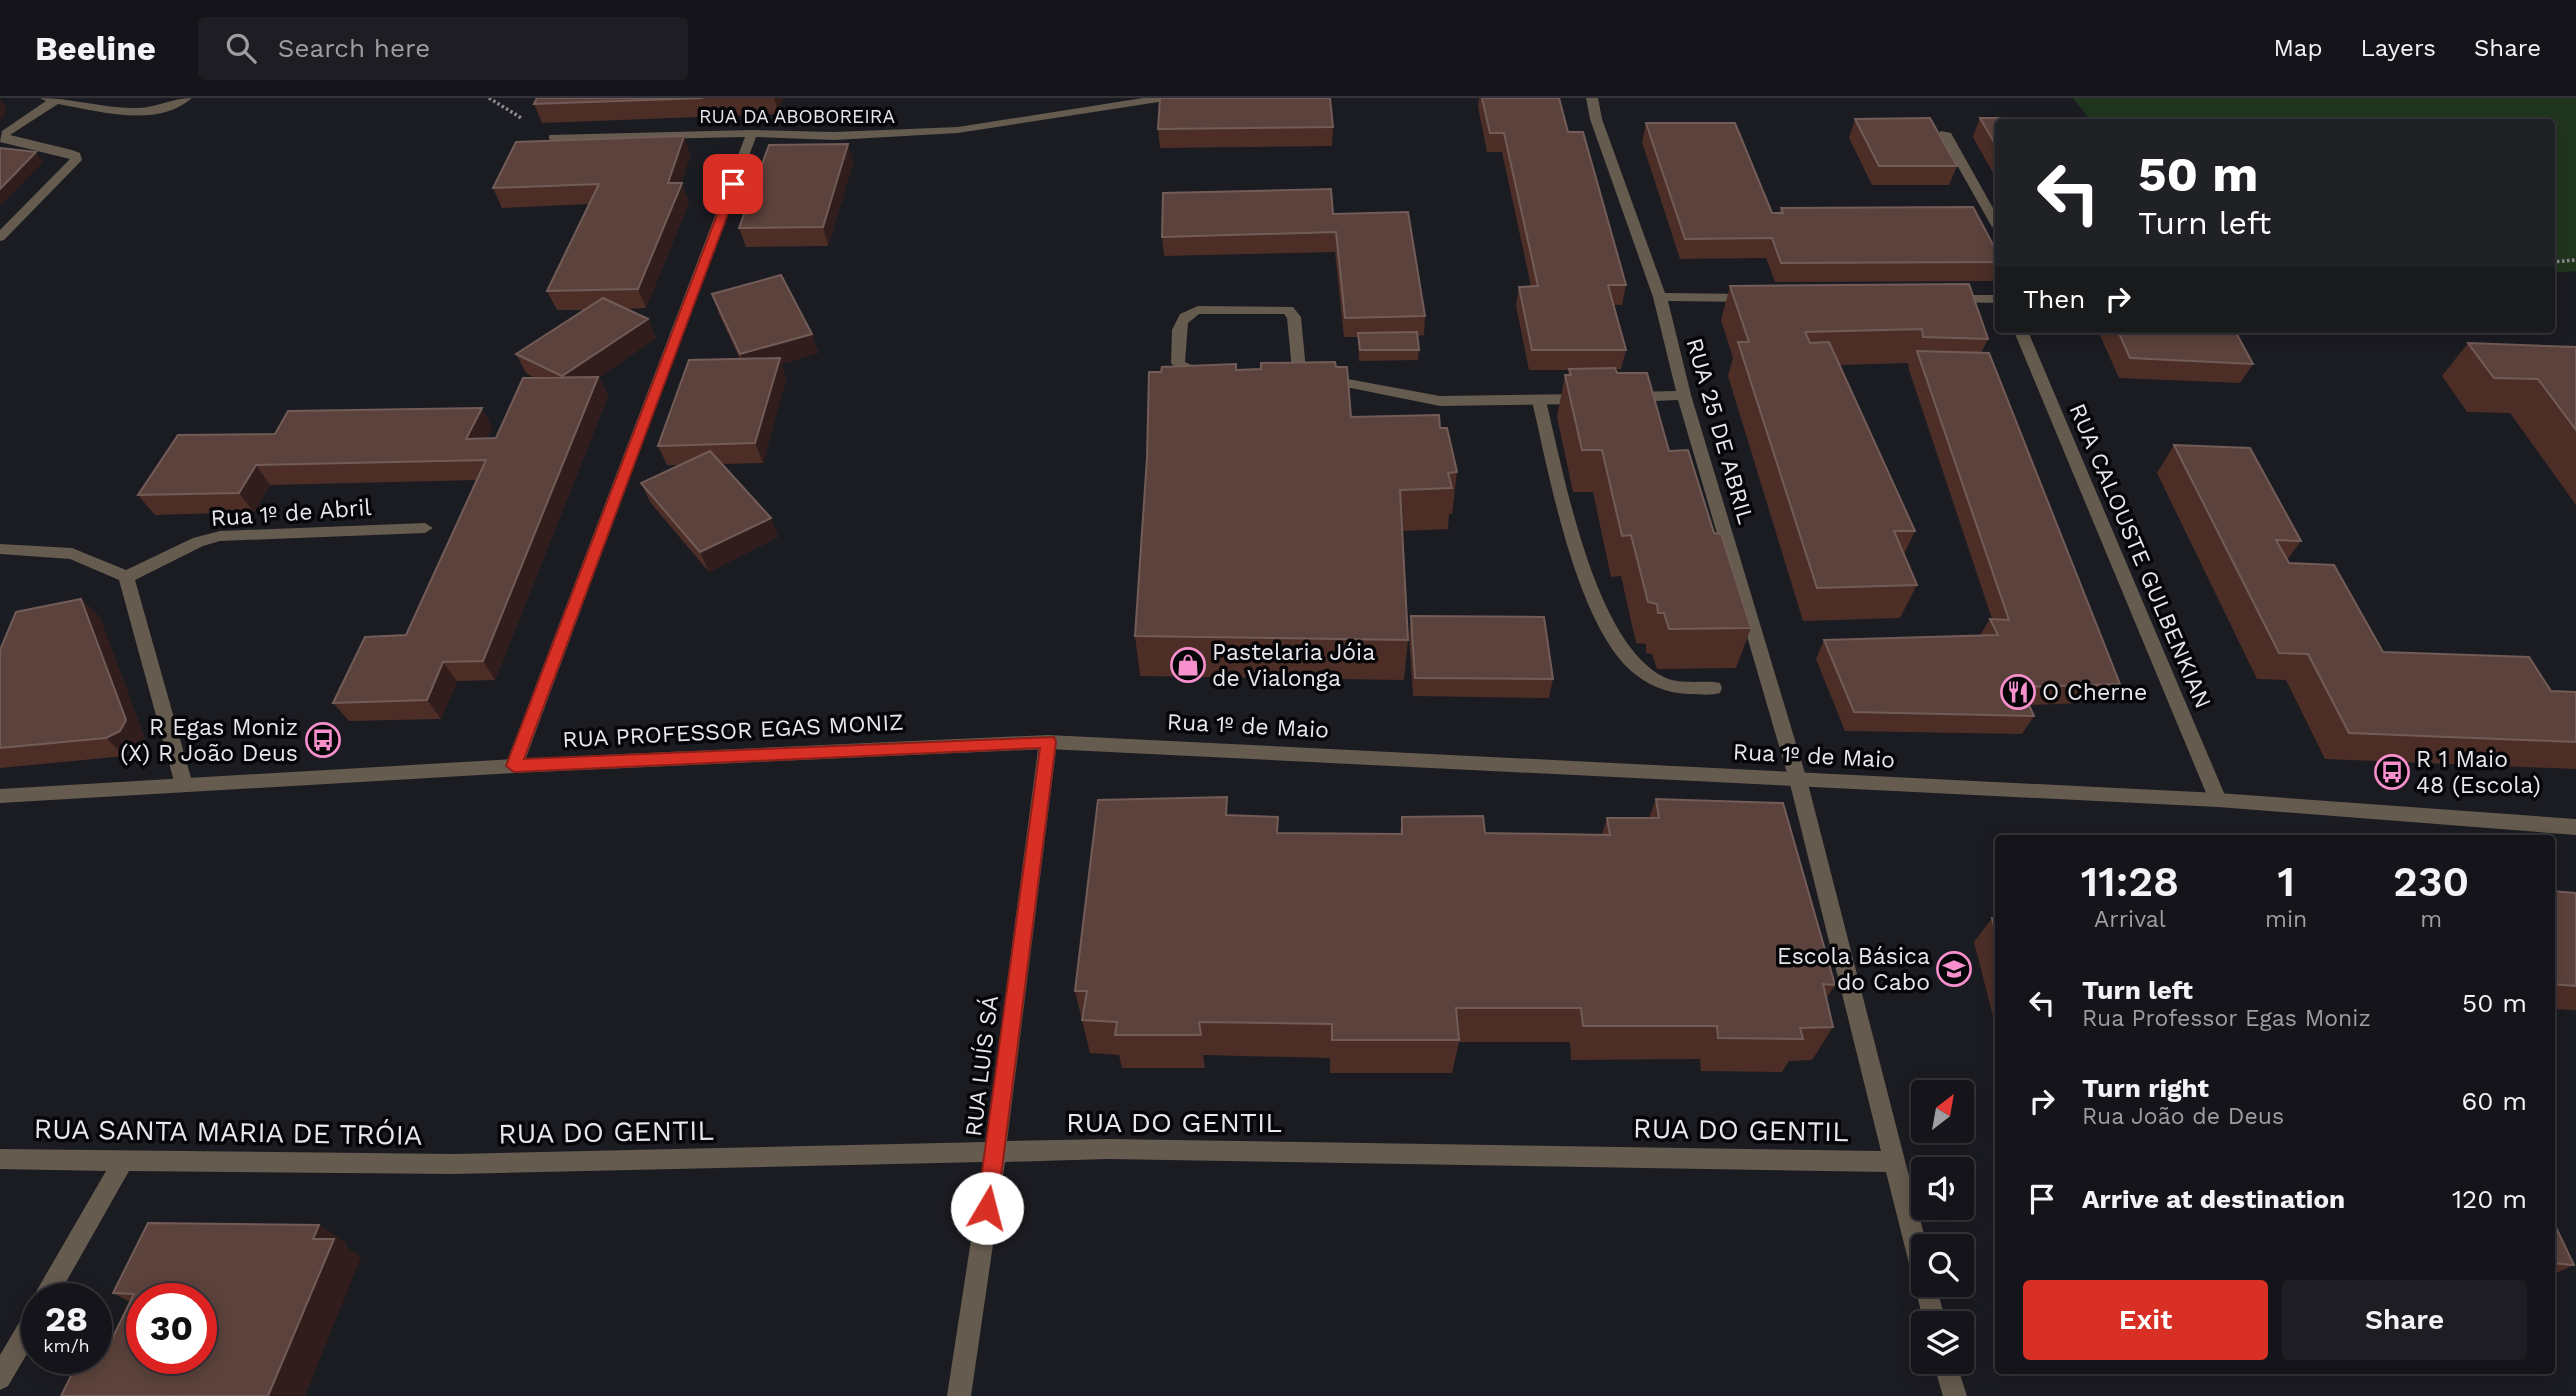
<!DOCTYPE html>
<meta charset="utf-8">
<style>
:root{--surface:#14141a;--page:#1d1d23;--text:#f1f3f6;--muted:#9d9ea2;--line:#333339;--accent:#d93025}
body{margin:0;font-family:"Work Sans",sans-serif;background:var(--page);color:var(--text);height:100vh;display:flex;flex-direction:column;font-size:26px;white-space:nowrap}
*{box-sizing:border-box;margin:0}
p{font-size:23px;color:var(--muted)}
.icon{flex:none;width:38px;height:38px;fill:none;stroke:currentColor;stroke-width:2;stroke-linecap:round;stroke-linejoin:round}
.map{position:relative;flex:1;overflow:hidden}
.details{position:absolute;left:1995px;top:737px;width:560px;height:539px;display:flex;flex-direction:column;background:var(--surface);border-radius:7px;box-shadow:0 4px 18px #0003,0 0 0 2px var(--line)}
.details>*{flex:none}
.top-card{position:absolute;left:1995px;top:21px;width:560px;height:214px;border-radius:7px;box-shadow:0 4px 18px #0003,0 0 0 2px var(--line);background:#202124;color:#fff;overflow:hidden}
.needle{width:46px;rotate:31deg}
.buttons{position:absolute;left:1911px;top:982px;display:grid;gap:14px}
.buttons a{display:grid;place-items:center;width:63px;height:63px;border-radius:7px;background:var(--surface);box-shadow:0 4px 18px #0003,0 0 0 2px var(--line);font-size:35px}
.speed{position:absolute;left:21px;top:1185px;display:flex;gap:14px;font-size:35px;font-weight:700;text-align:center}
.speed>*{display:grid;place-content:center;width:91px;height:91px;border-radius:50%;background:var(--surface);box-shadow:0 4px 18px #0003,0 0 0 2px var(--line);line-height:1}
.speed small{font-size:18px;font-weight:400}
.speed .limit{border:10px solid #d22;background:#fff;color:#111}
.pin{position:absolute;display:grid;place-items:center;width:60px;height:60px;color:#fff;margin:-30px;border-radius:14px;box-shadow:0 4px 10px #0006}
.me{position:absolute;width:77px;margin:-38px;rotate:8deg;stroke-linejoin:round;filter:drop-shadow(0 0 5px #0008)}
.turn{display:flex;align-items:center;gap:24px;height:147px;padding:0 28px;font-size:32px}
.turn .icon{width:91px;height:91px;stroke-width:2.5}
.turn b{display:block;font-size:49px;line-height:60px}
.then{display:flex;align-items:center;height:66px;padding:0 28px;background:#0003;gap:14px;font-size:26px}
.eta{display:flex;justify-content:space-evenly;align-items:center;height:119px;text-align:center}
.eta b{font-size:42px;font-weight:600;line-height:49px}
.primary-button{display:flex;gap:14px;margin-top:auto;padding:14px 28px}
.primary-button a{flex:1;height:80px;border-radius:7px;background:var(--accent);color:#fff;font-size:28px;font-weight:600;line-height:80px;text-align:center}
.primary-button a+a{background:var(--page);color:var(--text)}
ul{padding:0;list-style:none}
li{display:flex;align-items:center;gap:21px;height:98px;padding:0 28px}
li div{flex:1}
li b{display:block;font-size:26px}
li em{font-style:normal}
header{display:flex;align-items:center;gap:42px;box-sizing:border-box;height:98px;padding:0 35px;background:var(--surface);border-bottom:2px solid var(--line)}
header strong{font-size:33px}
nav{display:flex;gap:38px;margin-inline-start:auto;font-size:24px}
.search{width:490px;height:63px;background:var(--page);display:flex;align-items:center;gap:18px;box-sizing:border-box;padding:0 24px;border-radius:7px;color:var(--muted);font-size:26px}
.map>svg:first-child{display:block}
.green{fill:#20351e}
.lines{fill:none;stroke-linecap:round;stroke-linejoin:round}
.path{stroke:#8b8b91;stroke-width:3.5;stroke-dasharray:2.5 2.5;stroke-linecap:butt}
.service{fill:#655b4e;fill-rule:evenodd}
.minor{fill:#655b4e;fill-rule:evenodd}
.tertiary{fill:#655b4e;fill-rule:evenodd}
.wall{fill:#4c2e27}
.shaded-wall{fill:#311e1c}
.building{fill:#5c423c;stroke:#725c58;stroke-width:2;fill-rule:evenodd}
.route{fill:#d93025;stroke:#8d1f18;stroke-width:2}
.labels{text-anchor:middle;dominant-baseline:central;stroke-width:7;stroke-linejoin:round;paint-order:stroke}
.far-street-label{font-size:19px;fill:#e7e7ec;stroke:#060609}
.street-label{font-size:23px;fill:#e7e7ec;stroke:#060609}
.poi-label{font-size:23px;fill:#e7e7ec;stroke:#060609;text-anchor:start}
.near-street-label{font-size:28px;fill:#e7e7ec;stroke:#060609}
</style>
<header>
<strong>Beeline</strong>
<div class="search"><svg class="icon" aria-label="search" viewBox="0 0 24 24"><circle cx="10" cy="10" r="6"/><path d="M15 15l6 6"/></svg>Search here</div>
<nav><a>Map</a><a>Layers</a><a>Share</a></nav>
</header>
<div class="map">
<svg width="2576" height="1298" viewBox="0 0 2576 1298">
<rect width="100%" height="100%" fill="#1b1b22"/>
<path class="green" d="M2073,0H2576V173L2552,175V24H2092Z"/>
<g class="lines">
<path class="path" d="M489,0L523,21
M2552,164L2576,162"/>
<path class="service" d="M1539,298L1546,303C1564,375 1594,547 1666,580C1680,586 1700,583 1714,584L1720,585L1722,590L1720,595C1710,598 1699,596 1688,596C1666,595 1647,587 1630,572C1575,521 1549,376 1532,303Z"/>
<path class="minor" d="M40,0C72,0 102,10 133,10C154,11 171,0 192,0C157,31 99,13 58,6L10,37L72,52L80,55L82,62L4,142L0,143V132L70,61L0,44L2,33L46,3Z
M1143,0H1171L1165,3L958,35L834,42L756,39L523,668L520,673H508L505,668L745,39L553,43L549,41V37L752,32L834,34L958,29Z
M1586,0H1598L1602,21L1665,195L1750,196L1757,200L1750,204L1668,203L1691,297L1807,682L1927,1148H1923V1186H1936L1946,1225H1924L1886,1074L1108,1061L1005,1064L971,1298H947L983,1064L454,1076L129,1073L57,1200H37V1239L8,1288L0,1292V1257L29,1208L36,1205L34,1200L37,1192L106,1073L0,1071V1051L454,1056L986,1044L1039,644L1042,639H1054L1057,644L1007,1043L1108,1041L1881,1053L1789,682L1678,302L1632,304L1625,299L1632,294L1676,293L1653,199L1590,21Z
M1941,33L1951,35L1998,119V133L1992,129L1939,35Z
M1950,197H1998V205L1945,204L1943,201Z
M1198,208L1293,209L1301,219L1306,272L1299,276L1292,272L1287,220L1284,216H1199L1188,225L1185,264L1209,275L1202,279L1180,275L1171,265L1172,232L1180,216Z
M2013,231H2027L2227,702L2224,707H2212L2209,702Z
M1326,277L1440,298L1583,296L1590,301L1583,306L1440,308L1321,284V278Z
M425,425L433,430L425,435L220,443L203,448L135,482L193,687L190,692H178L175,687L119,482L70,461L0,456V446L72,450L126,472L193,440L220,433Z
M1933,1264H1956L1967,1298H1943Z"/>
<path class="tertiary" d="M1048,637L2218,695L2576,721V737L2218,709L1048,651L514,675L0,705V691L514,661Z"/>
</g>
<path class="wall" d="M537,0H783L779,16L542,25L534,6Z
M1479,0H1559L1568,34L1626,187L1622,207H1613L1626,252L1621,271H1616L1669,353L1714,435L1751,530L1736,570L1657,571L1652,556L1646,555V546L1636,545L1621,478L1611,479L1593,394H1573L1557,319L1565,277H1568L1569,272H1529L1516,208L1519,189L1531,188L1502,54H1487L1478,9Z
M1980,20L1998,24V84L1973,39Z
M1855,21L1957,68L1949,87H1872L1849,40Z
M1646,25L1772,115H1779L1781,110L1998,156V173L1994,183L1775,184L1766,160L1680,161L1642,44Z
M1333,29L1332,48L1160,50L1158,31Z
M684,38L690,57L681,85L689,104L646,210L626,211L648,221L656,240L599,279L608,298L495,582L457,583L441,621L349,623L333,605L406,537L477,382L270,387L254,414L155,417L138,397L275,336L492,329L487,340H496L535,280L526,275L516,256L584,212H557L547,193L589,106L502,110L493,90Z
M848,46L853,65L828,148L746,149L739,130Z
M1333,116L1425,218L1424,237L1417,238L1419,252L1418,262L1359,263L1358,239H1344L1335,154L1164,158L1162,139Z
M1730,188L1988,241L1981,255L2120,586L2107,604L2029,607L2034,618L2022,636L1845,633L1816,561L1824,542L1980,537L1990,521H1992L1909,272L1908,265L1840,267L1915,433L1904,456L1917,487L1900,520L1803,523L1728,278L1733,260L1721,222Z
M712,196L812,236L818,255L781,266L786,280L763,365L721,366L771,420L778,439L709,474L650,404L641,385L679,367H667L658,348L740,261L719,216Z
M2102,231H2234L2253,266L2240,285L2119,280L2099,235Z
M2468,245L2576,249V407L2510,315L2467,314L2442,278Z
M1336,269L1351,319L1440,330L1457,374L1452,416H1449L1448,431L1402,433L1408,542L1404,582L1140,578L1135,538L1236,272Z
M2174,347L2301,443L2287,462L2289,465L2383,554L2551,593L2576,594V671L2325,661L2286,582L2257,581L2157,375Z
M81,501L100,520L145,641L139,651L125,658L0,670V552Z
M1411,518L1553,581L1549,600L1413,598L1409,537Z
M1656,701L1835,887L1826,901L1833,929L1812,962L1789,963L1782,974L1701,973L1700,961L1571,962L1570,944H1459L1452,975H1330V960L1203,957L1205,970H1122L1119,957L1090,955L1075,893L1228,717L1278,735L1400,736L1402,719L1485,735L1602,736L1607,720H1649Z
M2552,793L2576,795V912L2552,911Z
M1992,820L1998,821V938L1974,844Z
M2552,1121L2574,1167L2552,1177Z
M319,1127L347,1146L345,1149L361,1159L107,1251L130,1204L113,1195Z
M2423,1272H2462L2457,1275Z"/>
<path class="shaded-wall" d="M774,0H783L779,16Z
M0,1L6,9L5,18L0,21Z
M684,38L690,57L680,88L682,85L689,104L646,210L638,191L668,85Z
M848,46L853,65L828,148L823,129Z
M36,54L43,64L0,108V91Z
M648,221L656,240L599,279L608,298L495,582L483,563L571,297L562,278Z
M812,236L818,255L781,266L786,280L763,365L755,345L747,276L740,256Z
M482,310L492,329L478,361L466,341Z
M256,367L270,387L254,414L239,395Z
M771,420L778,439L709,474L700,454Z
M81,501L100,520L145,641L139,651L125,658L106,640Z
M443,564L457,583L441,621L427,602Z
M319,1127L347,1146L345,1149L361,1159L305,1298H268L313,1141Z"/>
<path class="building" d="M537,0H703L534,6Z
M1160,0H1330L1333,29L1158,31Z
M1482,0H1559L1568,34H1583L1626,187H1608L1626,252H1532L1519,189L1538,188L1504,35H1490Z
M1930,20L1957,68H1879L1855,21Z
M1980,20H2057L2061,24H1998V51Z
M1646,25H1735L1772,115H1783L1781,110L1973,109L1998,156V164L1781,165L1772,140L1685,141Z
M684,38L668,85H682L638,191L547,193L599,86L493,90L516,44Z
M848,46L823,129L739,130L769,47Z
M0,50L36,54L0,91Z
M1331,91L1333,116L1408,114L1425,218L1345,220L1336,134L1162,139L1163,95Z
M781,177L812,236L740,256L712,196Z
M1969,186L1988,241L1923,239L1922,231L1805,234L1810,245L1829,244L1915,433H1894L1917,487L1817,490L1738,244H1749L1730,188Z
M603,200L648,221L562,278L516,256Z
M2117,231H2234L2253,266L2130,260Z
M1417,234L1419,252H1360L1358,235Z
M2468,245L2576,249V332L2538,281L2494,280Z
M1917,253L1989,255L2120,586L2021,589L2034,618L1854,614L1824,542L1998,537L1990,521L2009,522Z
M780,260L755,345L658,348L689,262Z
M1335,264L1336,269H1347L1351,319L1439,317L1440,330H1447L1457,374L1448,375L1452,390L1400,392L1408,542L1135,538L1147,360L1149,274H1161L1162,269L1236,266V272L1261,271V265Z
M1615,270L1617,275H1647L1669,353L1688,352L1714,435L1721,436L1751,530L1669,531L1664,515H1658L1657,506L1648,504L1631,437L1622,438L1602,352H1582L1565,277H1571L1569,271Z
M598,279L483,563L443,564L427,602L333,605L365,539L406,537L486,362L256,367L239,395L138,397L178,337L275,336L288,313L482,310L466,341L496,340L523,280Z
M2174,347L2250,350L2301,443L2276,442L2289,465L2334,467L2383,554L2529,559L2551,593L2576,594V644L2349,635L2308,556L2279,555Z
M710,353L771,420L700,454L641,385Z
M81,501L126,622L120,633L106,640L0,650V552L16,514Z
M1411,518L1544,519L1553,581L1415,580Z
M1227,699L1226,717L1278,719L1277,735L1402,736V719L1483,718L1485,735L1610,737L1607,720H1659L1656,701L1783,705L1835,887L1823,886L1833,929L1800,930L1803,941L1718,940L1717,928H1583L1581,910H1456L1459,942H1332V926L1199,924L1201,937H1115L1117,924L1082,922L1087,893H1075L1098,702Z
M2552,793L2576,795V888L2552,886Z
M1992,820L1998,821V845Z
M2552,1121L2574,1167L2552,1165Z
M148,1125L319,1127L313,1141H334L268,1298H61L80,1260H96V1251H107L134,1196L113,1195ZM142,1200H201V1260H142Z"/>
<path class="route" d="M730,83L739,86L524,661L1054,639L1056,644L997,1110L994,1117L987,1120L980,1117L977,1110L1040,650L514,674L506,668Z"/>
<defs>
<g id="shop-ring" transform="scale(1.75)"><circle r="9.5" fill="#060609" stroke="#f790cd" stroke-width="1.5"/><path d="M-5-2.5h2.3a2.7 3.5 0 0 1 5.4 0H5L5.5 6h-11ZM-1.5-2.5h3a1.5 2.3 0 0 0-3 0Z" fill="#f790cd"/></g>
<g id="restaurant-ring" transform="scale(1.75)"><circle r="9.5" fill="#060609" stroke="#f790cd" stroke-width="1.5"/><path d="M-5-6h1v4h1v-4h1v4h1v-4h1v5L-1.5 .5V6h-2V.5L-5-1ZM5-6V6H3V1.5H1.5Q1.5-4 5-6Z" fill="#f790cd"/></g>
<g id="bus-ring" transform="scale(1.75)"><circle r="9.5" fill="#060609" stroke="#f790cd" stroke-width="1.5"/><path d="M-5-6H5V4H4V6H2V4H-2V6H-4V4H-5ZM-3.5-4V0h7V-4ZM-3.5 1.2v1.5H-2V1.2ZM2 1.2v1.5H3.5V1.2Z" fill="#f790cd"/></g>
<g id="school-ring" transform="scale(1.75)"><circle r="9.5" fill="#060609" stroke="#f790cd" stroke-width="1.5"/><path d="M0-5L7-2L0 1L-7-2ZM-4 1L0 2.5L4 1V4Q0 6-4 4Z" fill="#f790cd"/></g>
</defs>
<g fill-rule="evenodd">
<use href="#shop-ring" x="1188" y="567"/>
<use href="#restaurant-ring" x="2018" y="594"/>
<use href="#bus-ring" x="323" y="642"/>
<use href="#bus-ring" x="2392" y="674"/>
<use href="#school-ring" x="1954" y="871"/>
</g>
<g class="labels">
<g class="far-street-label">
<text x="797" y="18">RUA DA ABOBOREIRA</text>
</g>
<g class="street-label">
<text transform="translate(1720 333) rotate(74)">RUA 25 DE ABRIL</text>
<text transform="translate(291 415) rotate(-4)">Rua 1º de Abril</text>
<text transform="translate(2140 458) rotate(67)">RUA CALOUSTE GULBENKIAN</text>
<text transform="translate(1248 628) rotate(3)">Rua 1º de Maio</text>
<text transform="translate(733 633) rotate(-3)">RUA PROFESSOR EGAS MONIZ</text>
<text transform="translate(1814 658) rotate(3)">Rua 1º de Maio</text>
<text transform="translate(982 968) rotate(-83)">RUA LUÍS SÁ</text>
</g>
<g class="poi-label">
<text x="1212" y="554">Pastelaria Jóia<tspan x="1212" dy="26">de Vialonga</tspan></text>
<text x="2042" y="594">O Cherne</text>
<text x="298" y="629" text-anchor="end">R Egas Moniz<tspan x="298" dy="26">(X) R João Deus</tspan></text>
<text x="2416" y="661">R 1 Maio<tspan x="2416" dy="26">48 (Escola)</tspan></text>
<text x="1930" y="858" text-anchor="end">Escola Básica<tspan x="1930" dy="26">do Cabo</tspan></text>
</g>
<g class="near-street-label">
<text x="1174" y="1024">RUA DO GENTIL</text>
<text transform="translate(1741 1032) rotate(1)">RUA DO GENTIL</text>
<text transform="translate(228 1034) rotate(1)">RUA SANTA MARIA DE TRÓIA</text>
<text transform="translate(606 1034) rotate(-1)">RUA DO GENTIL</text>
</g>
</g>
</svg>
<div class="buttons">
<a><svg class="needle" viewBox="-14 -14 28 28"><path d="M0-13l5 13h-10z" fill="#e53935"/><path d="M0 13l5-13h-10z" fill="#9d9ea2"/></svg></a>
<a><svg class="icon" aria-label="sound" viewBox="0 0 24 24"><path d="M4 9h4l5-4v14l-5-4H4zM17 9q2 3 0 6"/></svg></a>
<a><svg class="icon" aria-label="search" viewBox="0 0 24 24"><circle cx="10" cy="10" r="6"/><path d="M15 15l6 6"/></svg></a>
<a><svg class="icon" aria-label="layers" viewBox="0 0 24 24"><path d="M12 4l9 5-9 5-9-5zM3 14l9 5 9-5"/></svg></a>
</div>
<div class="speed"><div>28<small>km/h</small></div><div class="limit">30</div></div>
<div class="pin" style="left:733px;top:86px;background:#d93025"><svg class="icon" aria-label="arrive" viewBox="0 0 24 24"><path d="M6 21V4h12l-3 4 3 4H6"/></svg></div>
<svg class="me" style="left:987px;top:1110px" viewBox="-20 -20 40 40"><circle r="19" fill="#fff"/><path d="M0-13L10 11 0 6-10 11z" fill="#d93025"/></svg>
<div class="top-card">
<div class="turn"><svg class="icon" aria-label="left" viewBox="0 0 24 24"><path d="M17 20v-9H6M10 6l-5 5 5 5"/></svg><div><b>50 m</b>Turn left</div></div>
<div class="then">Then<svg class="icon" aria-label="right" viewBox="0 0 24 24"><path d="M7 20v-9h11M14 6l5 5-5 5"/></svg></div>
</div>
<section class="details">
<div class="eta">
<div><b>11:28</b><p>Arrival</p></div>
<div><b>1</b><p>min</p></div>
<div><b>230</b><p>m</p></div>
</div>
<ul>
<li><svg class="icon" aria-label="left" viewBox="0 0 24 24"><path d="M17 20v-9H6M10 6l-5 5 5 5"/></svg><div><b>Turn left</b><p>Rua Professor Egas Moniz</p></div><em>50 m</em></li>
<li><svg class="icon" aria-label="right" viewBox="0 0 24 24"><path d="M7 20v-9h11M14 6l5 5-5 5"/></svg><div><b>Turn right</b><p>Rua João de Deus</p></div><em>60 m</em></li>
<li><svg class="icon" aria-label="arrive" viewBox="0 0 24 24"><path d="M6 21V4h12l-3 4 3 4H6"/></svg><div><b>Arrive at destination</b></div><em>120 m</em></li>
</ul>
<div class="primary-button"><a>Exit</a><a>Share</a></div>
</section>
</div>
